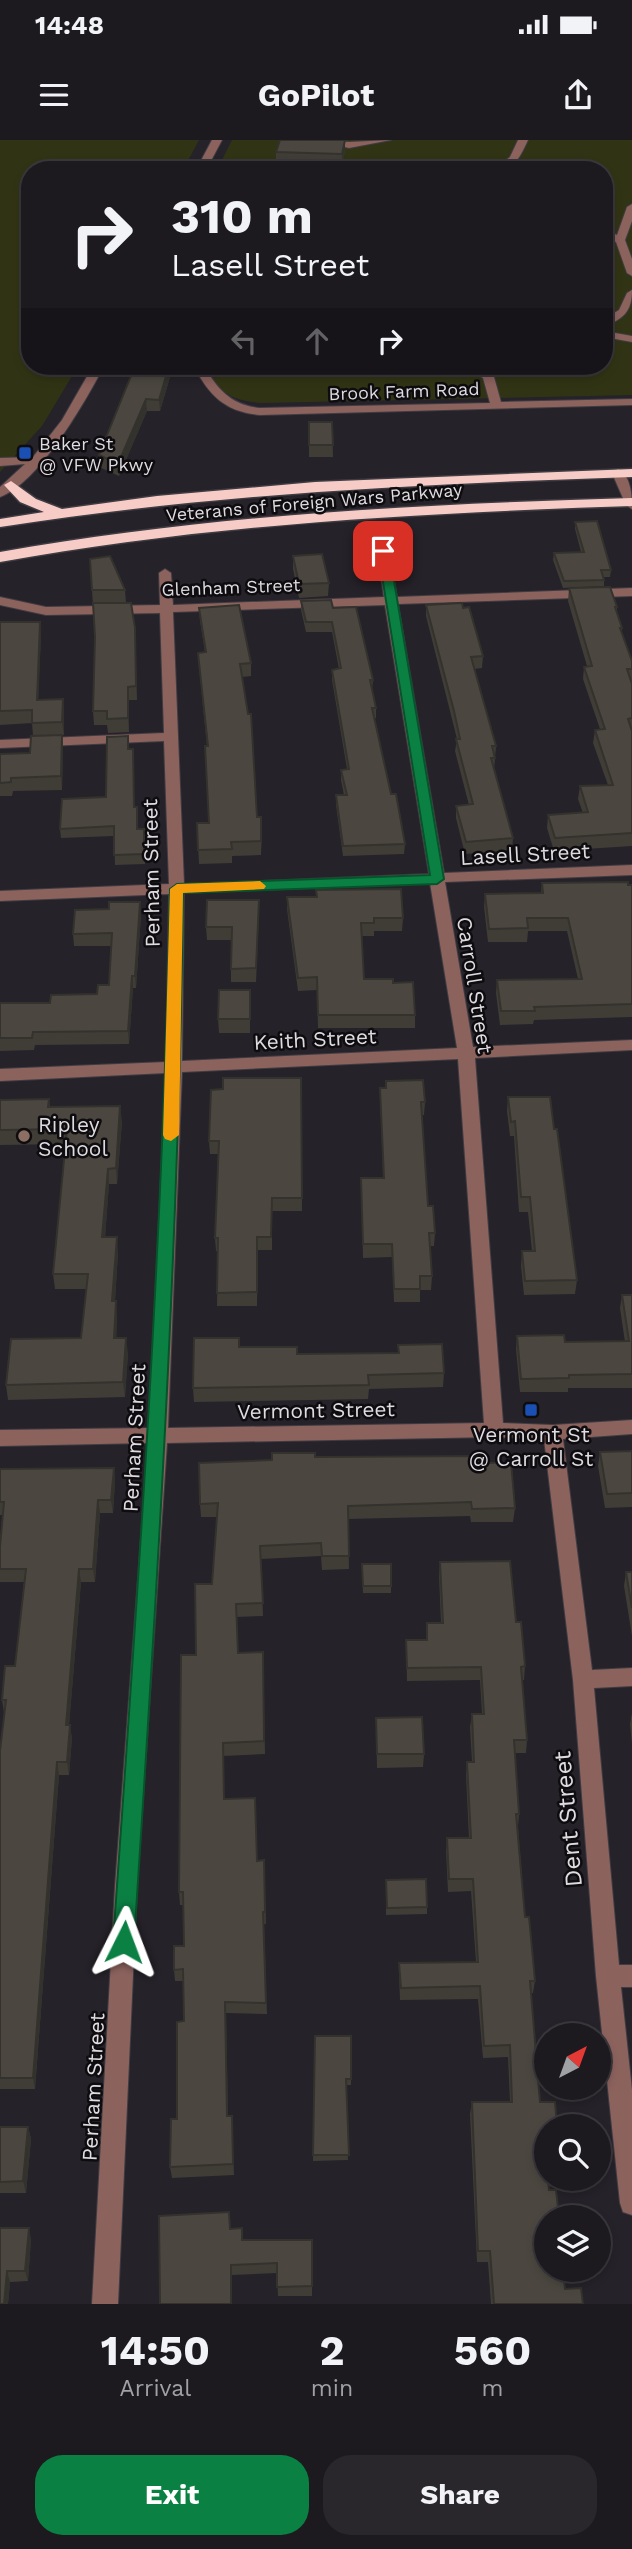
<!DOCTYPE html>
<style>
:root{--surface:#1c1a1f;--page:#29272c;--text:#f1f3f6;--muted:#a0a1a4;--line:#3a383d;--accent:#0b8043}
body{margin:0;font-family:"Work Sans",sans-serif;background:var(--page);color:var(--text);height:100vh;display:flex;flex-direction:column;font-size:26px;white-space:nowrap}
*{box-sizing:border-box;margin:0}
p{font-size:23px;color:var(--muted)}
.icon{flex:none;width:38px;height:38px;fill:none;stroke:currentColor;stroke-width:2;stroke-linecap:round;stroke-linejoin:round}
.map{position:relative;height:2164px;overflow:hidden}
.details{display:flex;flex-direction:column;background:var(--surface);flex:1}
.details>*{flex:none}
.banner{position:absolute;left:21px;top:21px;width:592px;height:214px;border-radius:28px;box-shadow:0 4px 10px #0003,0 0 0 2px var(--line);background:#1c1a1f;color:var(--text);overflow:hidden}
.needle{width:46px;rotate:41deg}
.tools{position:absolute;left:534px;top:1883px;display:grid;gap:14px}
.tools a{display:grid;place-items:center;width:77px;height:77px;border-radius:50%;background:var(--surface);box-shadow:0 4px 10px #0003,0 0 0 2px var(--line);font-size:35px}
.pin{position:absolute;display:grid;place-items:center;width:60px;height:60px;color:#fff;margin:-30px;border-radius:14px;box-shadow:0 4px 10px #0006}
.me{position:absolute;width:77px;margin:-38px;rotate:3deg;stroke-linejoin:round;filter:drop-shadow(0 0 5px #0008)}
.turn{display:flex;align-items:center;gap:24px;height:147px;padding:0 35px;font-size:32px}
.turn .icon{width:91px;height:91px;stroke-width:2.5}
.turn b{display:block;font-size:49px;line-height:60px}
.lanes{display:flex;align-items:center;height:66px;padding:0 35px;background:#0003;justify-content:center;gap:35px;direction:ltr}
.lanes .off{opacity:.35}
.eta{display:flex;justify-content:space-evenly;align-items:center;height:119px;text-align:center}
.eta b{font-size:42px;font-weight:700;line-height:49px}
.button{display:flex;gap:14px;margin-top:auto;padding:14px 35px}
.button a{flex:1;height:80px;border-radius:28px;background:var(--accent);color:#fff;font-size:28px;font-weight:700;line-height:80px;text-align:center}
.button a+a{background:var(--page);color:var(--text)}
.status{display:flex;justify-content:space-between;align-items:center;height:49px;padding:0 35px;background:var(--surface);direction:ltr}
.status svg{height:19px;fill:currentColor}
header{display:flex;justify-content:space-between;align-items:center;height:91px;padding:0 35px;background:var(--surface);font-size:32px;font-weight:700}
.map>svg:first-child{display:block}
.green{fill:#313414}
.lines{fill:none;stroke-linecap:round;stroke-linejoin:round}
.minor-casing{stroke:#3f3c43;stroke-width:2}
.highway-casing{stroke:#3f3c43;stroke-width:3}
.minor{fill:#8c625d;fill-rule:evenodd}
.highway{fill:#f7ccc6;fill-rule:evenodd}
.wall{fill:#403d37}
.shaded-wall{fill:#34322d}
.building{fill:#4b4740;stroke:#34322d;stroke-width:2}
.route{fill:#0b8043;stroke:#07532c;stroke-width:2}
.slow{fill:#f59e0b}
.transit-dot{fill:#1a4fb4;stroke:#0e0c0f;stroke-width:2.5}
.education-dot{fill:#8d6e63;stroke:#0e0c0f;stroke-width:2.5}
.labels{text-anchor:middle;dominant-baseline:central;stroke-width:5;stroke-linejoin:round;paint-order:stroke}
.far-street-label{font-size:18px;fill:#dedce1;stroke:#0e0c0f}
.far-poi-label{font-size:18px;fill:#dedce1;stroke:#0e0c0f;text-anchor:start}
.street-label{font-size:21px;fill:#dedce1;stroke:#0e0c0f}
.poi-label{font-size:21px;fill:#dedce1;stroke:#0e0c0f;text-anchor:start}
.near-street-label{font-size:24px;fill:#dedce1;stroke:#0e0c0f}
</style>
<div class="status"><b>14:48</b><svg viewBox="0 0 49 12"><path d="M0 12V9h3v3zM5 12V6h3v6zM10 12V3h3v9zM15 12V0h3v12zM26 1h20v11H26zM47 4h2v5h-2z"/></svg></div>
<header><svg class="icon" aria-label="menu" viewBox="0 0 24 24"><path d="M4 6h16M4 12h16M4 18h16"/></svg>GoPilot<svg class="icon" aria-label="share" viewBox="0 0 24 24"><path d="M12 15V3M7 8l5-5 5 5M5 13v7h14v-7"/></svg></header>
<div class="map">
<svg width="632" height="2164" viewBox="0 0 632 2164">
<rect width="100%" height="100%" fill="#252229"/>
<path class="green" d="M0,0H199L183,30H30V226H78L42,286L0,332Z
M232,0H632V255L261,263C230,260 219,253 206,226H604V30H217Z"/>
<g class="lines">
<g class="minor-casing">
<path id="minor" d="M212,0H222L206,30H196Z
M315,0L349,2L391,0L349,8Z
M518,0H528C520,17 515,30 494,30L510,17Z
M632,64V81L625,100L632,119V136L627,133L616,102L604,97V90L617,95L627,67Z
M632,150C632,171 624,179 604,186V179L619,170L627,153Z
M604,191L632,196V202L604,197Z
M93,226H104C85,262 39,343 0,357V347L25,324L0,326V318L33,317L62,280Z
M194,226H204C218,250 231,265 260,268L490,263L483,238L463,226H476L487,231L496,226H508L494,237L501,262L632,259V265L260,275C226,272 209,256 194,226Z
M618,329C631,336 632,355 632,369L626,365L612,333Z
M383,407L389,411L397,457L632,448V456L398,464L444,733L632,725V735L445,742L473,907L632,900V910L475,918L503,1283L553,1285L632,1280V1294L563,1299L592,1530L632,1528V1546L594,1548L619,1825H632V1847H621L632,1950V2075L623,2072L620,2063L596,1836L573,1540L544,1299L494,1297L167,1303L137,1747L118,2164H92L115,1747L148,1303L0,1306V1290L149,1288L166,933L0,941V929L166,922L169,754L0,761V751L169,744L164,601L0,608V600L164,593L160,473L46,475L0,465V457L46,467L160,465L159,433L165,429L171,433L173,465L384,457L377,411ZM385,465L429,734L184,744L173,472ZM430,743L457,908L182,921L184,753ZM458,919L484,1283L168,1288L182,932Z"/>
</g>
<g class="highway-casing">
<path id="highway" d="M632,329V337C420,344 210,354 0,387V379L44,372L20,362L4,345L11,341L36,359L62,369L157,356L315,342Z
M632,358V366C420,373 209,384 0,422V412C209,375 420,364 632,358Z"/>
</g>
<use href="#minor" class="minor"/>
<use href="#highway" class="highway"/>
</g>
<path class="wall" d="M345,10L342,26L276,23V12Z
M135,226L170,237L160,271H147L119,336L99,327V315Z
M309,282H332L333,317H309Z
M575,382L611,430L610,437H603L604,440V446L563,448L553,420L554,413L581,412L575,389Z
M293,416L329,443L328,456L299,458L293,429Z
M569,448L617,467V472L622,488V493L632,521V706L554,711L547,688L548,675L583,673L578,659L580,646L608,645L593,603L595,590L600,589L583,539L584,527L587,526L568,461Z
M92,450H125L126,463L135,488L137,560H129V592L108,593L107,585H94L93,571L95,497Z
M301,461L333,468L373,540L372,550L376,568V578H374L391,654L405,704L404,714L343,716L336,665V655H344L341,640V630L347,629L332,540V530L339,529L332,492H306L301,470Z
M426,465L463,468L483,516L482,528L474,529L496,606L494,630L513,698L512,710L465,714L456,678V666L469,665L455,611L457,599L453,583L426,476Z
M199,468L251,523V536L242,537L257,677L262,690L261,715L232,716V723L199,724L197,683H209L207,606L199,526L198,513L205,512L200,481Z
M0,482H40L41,495L38,560L63,559L64,572V595L33,596L32,583L0,585Z
M63,608L62,650L13,651L12,656H0V614L30,613Z
M129,609L134,618V667L137,689H144L145,724L115,725L114,696L61,698L60,689L106,657Z
M542,743L632,745V877L534,880L533,884L500,885L496,853L497,840L578,839L567,791H528L527,802H488L484,767L485,754L541,753Z
M287,757L403,778L402,791H374V796H361L364,839L393,843L415,875V888H318L317,850L298,851L287,769Z
M259,773L256,842H231V800H207L206,787Z
M141,775L136,848H133L129,904L35,905L34,910L0,911V863H50L97,854L109,845L111,806H74L73,794Z
M250,850V893H219L218,879Z
M301,938L302,1071H272V1110H258L257,1166H217L218,1111H216L215,1098L218,1014H210L209,1001L223,949Z
M380,948L425,962L424,975H422L428,1066L435,1093L434,1106H430L432,1136L431,1150H420V1162H394L392,1117L363,1118L361,1038H383Z
M508,957L554,989L577,1140L575,1154L524,1155L521,1126L522,1111H532L528,1072H519L514,996H510L507,971Z
M49,959L50,967L122,981L117,1044H109L105,1097L118,1112L115,1161L117,1176L116,1198L128,1213L125,1257L8,1260L6,1245L81,1198L86,1149H55L53,1134L66,1004L0,1005V960Z
M622,1155H632V1248H568V1252H520L516,1209L517,1196L565,1202H625L620,1168Z
M398,1205L444,1233L443,1247L369,1249L368,1259L194,1262L193,1248L239,1207L297,1214L398,1213Z
M632,1311V1367L605,1368L598,1326L600,1312Z
M315,1317L488,1323L515,1368L513,1382H471L470,1376L348,1379L349,1429L322,1430L321,1416L261,1419L263,1476L236,1477L238,1513L263,1512L265,1614L223,1616L224,1659L257,1721L264,1720L266,1784H264L267,1874L226,1873L228,1976H232L234,2035L172,2038L170,2027L177,1979L184,1881L183,1841H175L174,1830L184,1806L183,1765H180L179,1752L196,1515L212,1444L217,1377H201L200,1364L272,1320Z
M114,1328L115,1341L113,1373H100L95,1442H81L69,1585L72,1598L69,1635H59L35,1949H0V1611L5,1573H4L2,1560L15,1526L24,1442H0V1407L3,1375H0V1329Z
M440,1422L516,1482L525,1526L524,1540H522L527,1600L526,1613H515L519,1674L518,1687L525,1777L535,1841L533,1853H531L540,1962L546,1986V2000H544L549,2050L565,2149L583,2164H491L488,2122H477L470,1974L472,1962H510L508,1917L483,1918L478,1859L400,1860L399,1835V1823L476,1822L471,1751L448,1752L446,1711L447,1698H469L466,1635L467,1622H472L470,1587L472,1574H482L480,1540L407,1541L406,1500H426L427,1483H441L439,1436Z
M362,1432L391,1446V1453H363Z
M626,1432H632V1496L624,1446Z
M632,1573V1604L630,1584Z
M376,1578L424,1614L423,1627L377,1628Z
M386,1746L427,1767V1774L386,1775Z
M315,1896H351V1945H346L348,2020L313,2021Z
M0,1987H28L31,1999L26,2053H0Z
M159,2076L230,2089L243,2100H312V2156H278L277,2133L231,2135Z
M0,2088L31,2099L28,2141L10,2142L8,2164Z"/>
<path class="shaded-wall" d="M345,0V10L342,26V14Z
M169,226L170,237L160,271L159,260Z
M146,259L147,271L119,336L118,324Z
M40,482L41,495L38,573L37,560Z
M128,547L129,560V592L128,578Z
M63,559L64,572V595L62,582Z
M62,595L63,608L62,650L61,636Z
M259,760V773L256,842V828Z
M140,762L141,775L136,848L135,836Z
M132,836L133,848L129,904L128,891Z
M120,966L122,981L117,1044L116,1028Z
M108,1029L109,1044L104,1112L102,1097Z
M117,1097L118,1112L114,1176L112,1161Z
M116,1161L117,1176L116,1213L114,1198Z
M126,1198L128,1213L125,1257L123,1242Z
M114,1328L115,1341L113,1373L111,1360Z
M98,1360L100,1373L95,1442L93,1429Z
M79,1429L81,1442L68,1598L66,1585Z
M70,1585L72,1598L69,1635L67,1622Z
M57,1622L59,1635L35,1949L33,1938Z
M28,1987L31,1999L26,2053L23,2041Z
M29,2088L31,2099L28,2141L25,2131Z
M7,2131L10,2142L8,2164H4Z"/>
<path class="building" d="M280,0H345L342,14L276,12Z
M135,226H169L159,260L146,259L118,324L99,315Z
M309,282H332L333,305H309Z
M597,381L611,430H601L604,440L564,441L554,413L584,412L575,382Z
M322,414L329,443L299,444L293,416Z
M110,416L125,450H92L90,419Z
M610,447L617,467H615L622,488H620L632,521V529H627L632,544V578L628,579L632,591V693L555,698L548,675L588,672L580,646L613,645L595,590L605,589L584,527L592,526L569,448Z
M331,460L333,468L356,467L373,540H370L376,568H372L391,654H396L405,704L343,706L336,655H347L341,630L349,629L332,530L341,528L332,482H306L301,461Z
M93,463H131L135,488L136,546L128,547V578L107,579V571H93L95,497Z
M462,463L463,468L469,467L483,516L471,517L496,606H492L495,618H491L513,698L466,702L456,666L473,664L456,599H460L454,571L426,465Z
M239,465L251,523L240,524L248,574H251L257,677H261V701L231,702L232,709L198,710L197,683H209L205,606H208L198,513L206,512L199,468Z
M0,482H40L37,560L63,559L62,582L32,583V570L0,571Z
M62,595L61,636L11,638V642L0,643V614L30,613L31,596Z
M128,596V609H133L134,667H137V689H144V714L114,715V686L60,689L62,659L106,657L107,597Z
M628,742V745H632V864L534,867L535,871H501L497,840L582,839L568,778H527L528,788L489,789L485,754L543,753L542,743Z
M401,749L403,778H374V783H361L364,839H393V843L413,842L415,875H318L317,837L298,838L287,757H317L316,750Z
M207,760H259L256,828L231,829L232,787H206Z
M109,762H140L135,836H132L128,891L33,892L32,898H0V863H50L51,855L97,854L98,845H109L112,793L73,794L75,770L109,769Z
M219,850H250V879H218Z
M223,938H301L302,1058H272L271,1097H257V1152L217,1153L218,1098H215L219,1001H209L211,950L223,949Z
M423,940L425,962H421L428,1066H433L435,1093H429L432,1136H420V1149H394L392,1104H363L361,1038H384L380,948H386V941Z
M508,957H550L554,989H557L577,1140L525,1141L522,1111H535L530,1057H521L515,981L511,982Z
M49,959L48,967L120,966L116,1028L108,1029L102,1097H117L112,1161H116L114,1198H126L123,1242L6,1245L11,1199L81,1198L88,1134H53L67,989L0,990V960Z
M622,1155H632V1234L569,1235V1238L521,1239L517,1196L564,1195L565,1202L629,1201Z
M194,1198H239V1207H297V1214L399,1213L398,1205L442,1204L444,1233L368,1235L369,1245L193,1248Z
M632,1311V1353L607,1354L600,1312Z
M272,1313H315V1317L487,1316L488,1323L511,1322L515,1368L472,1369L471,1362L348,1366L349,1416H322L321,1403L260,1406L263,1463L236,1464L238,1513L263,1512L264,1601L223,1603L224,1659L255,1658L257,1721L264,1720L265,1772H263L266,1863L225,1862L227,1976H232L233,2024L170,2027L171,1979H177V1882L184,1881L183,1829L174,1830V1806H184L183,1752H179L181,1515H196L195,1444H212L218,1363L200,1364L199,1323L272,1320Z
M114,1328L111,1360H98L93,1429H79L66,1585H70L67,1622H57L33,1938H0V1611L6,1560H2L5,1526H15L26,1429H0V1407L4,1362H0V1329Z
M510,1421L516,1482H521L525,1526L521,1527L527,1600H514L519,1674H516L525,1777H529L535,1841H530L540,1962H555L557,1986H546V1989H543L546,2021V2039H548L549,2050H556L559,2077H546V2130H563L565,2149L581,2148L583,2164H494L490,2111H478L472,1962H512L510,1905L484,1906L480,1846L401,1848L399,1823L478,1822L473,1739H449L447,1698H471L467,1622H474L472,1574H484L481,1527L407,1528L406,1500H427V1483H443L440,1422Z
M362,1424H391V1446H363Z
M626,1432H632V1468Z
M422,1577L424,1614H377L376,1578Z
M426,1739L427,1767L387,1768L386,1740Z
M315,1896H351V1939H346L349,2015H313Z
M0,1987H28L23,2041L0,2042Z
M229,2072L230,2089L242,2088V2100H312V2146L277,2147V2123L231,2125V2164H160L159,2076Z
M0,2088H29L25,2131H7L4,2164H0Z"/>
<path class="route" d="M383,408L389,411L444,739L437,744L183,753C179,1103 157,1453 134,1802L131,1809L124,1812L116,1809L113,1802C138,1451 163,1101 170,749L177,744L430,735L378,411Z"/>
<path class="slow" d="M260,741L266,746L264,749L183,753L179,995L171,1001L165,999L163,995L170,749L177,744Z"/>
<g class="transit-dot">
<rect x="18" y="306" width="14" height="14" rx="3.5"/>
<rect x="524" y="1263" width="14" height="14" rx="3.5"/>
</g>
<circle class="education-dot" cx="24" cy="996" r="7"/>
<g class="labels">
<g class="far-street-label">
<text transform="translate(404 251) rotate(-2)">Brook Farm Road</text>
<text transform="translate(314 362) rotate(-5)">Veterans of Foreign Wars Parkway</text>
<text transform="translate(231 447) rotate(-2)">Glenham Street</text>
</g>
<g class="far-poi-label">
<text x="39" y="303">Baker St<tspan x="39" dy="21">@ VFW Pkwy</tspan></text>
</g>
<g class="street-label">
<text transform="translate(525 714) rotate(-3)">Lasell Street</text>
<text transform="translate(151 733) rotate(-91)">Perham Street</text>
<text transform="translate(475 845) rotate(81)">Carroll Street</text>
<text transform="translate(315 899) rotate(-3)">Keith Street</text>
<text transform="translate(316 1270) rotate(-1)">Vermont Street</text>
<text transform="translate(134 1298) rotate(-87)">Perham Street</text>
<text transform="translate(93 1947) rotate(-87)">Perham Street</text>
</g>
<g class="poi-label">
<text x="38" y="984">Ripley<tspan x="38" dy="24">School</tspan></text>
<text x="531" y="1294" text-anchor="middle">Vermont St<tspan x="531" dy="24">@ Carroll St</tspan></text>
</g>
<g class="near-street-label">
<text transform="translate(568 1679) rotate(-95)">Dent Street</text>
</g>
</g>
</svg>
<div class="tools">
<a><svg class="needle" viewBox="-14 -14 28 28"><path d="M0-13l5 13h-10z" fill="#e53935"/><path d="M0 13l5-13h-10z" fill="#a0a1a4"/></svg></a>
<a><svg class="icon" aria-label="search" viewBox="0 0 24 24"><circle cx="10" cy="10" r="6"/><path d="M15 15l6 6"/></svg></a>
<a><svg class="icon" aria-label="layers" viewBox="0 0 24 24"><path d="M12 4l9 5-9 5-9-5zM3 14l9 5 9-5"/></svg></a>
</div>
<div class="pin" style="left:383px;top:411px;background:#d93025"><svg class="icon" aria-label="arrive" viewBox="0 0 24 24"><path d="M6 21V4h12l-3 4 3 4H6"/></svg></div>
<svg class="me" style="left:124px;top:1802px" viewBox="-20 -20 40 40"><path d="M0-17L14 15 0 8-14 15z" fill="#0b8043" stroke="#fff" stroke-width="4"/></svg>
<div class="banner">
<div class="turn"><svg class="icon" aria-label="right" viewBox="0 0 24 24"><path d="M7 20v-9h11M14 6l5 5-5 5"/></svg><div><b>310 m</b>Lasell Street</div></div>
<div class="lanes"><svg class="icon off" aria-label="left" viewBox="0 0 24 24"><path d="M17 20v-9H6M10 6l-5 5 5 5"/></svg><svg class="icon off" aria-label="ahead" viewBox="0 0 24 24"><path d="M12 20V5M6 11l6-6 6 6"/></svg><svg class="icon" aria-label="right" viewBox="0 0 24 24"><path d="M7 20v-9h11M14 6l5 5-5 5"/></svg></div>
</div>
</div>
<section class="details">
<div class="eta">
<div><b>14:50</b><p>Arrival</p></div>
<div><b>2</b><p>min</p></div>
<div><b>560</b><p>m</p></div>
</div>
<div class="button"><a>Exit</a><a>Share</a></div>
</section>
